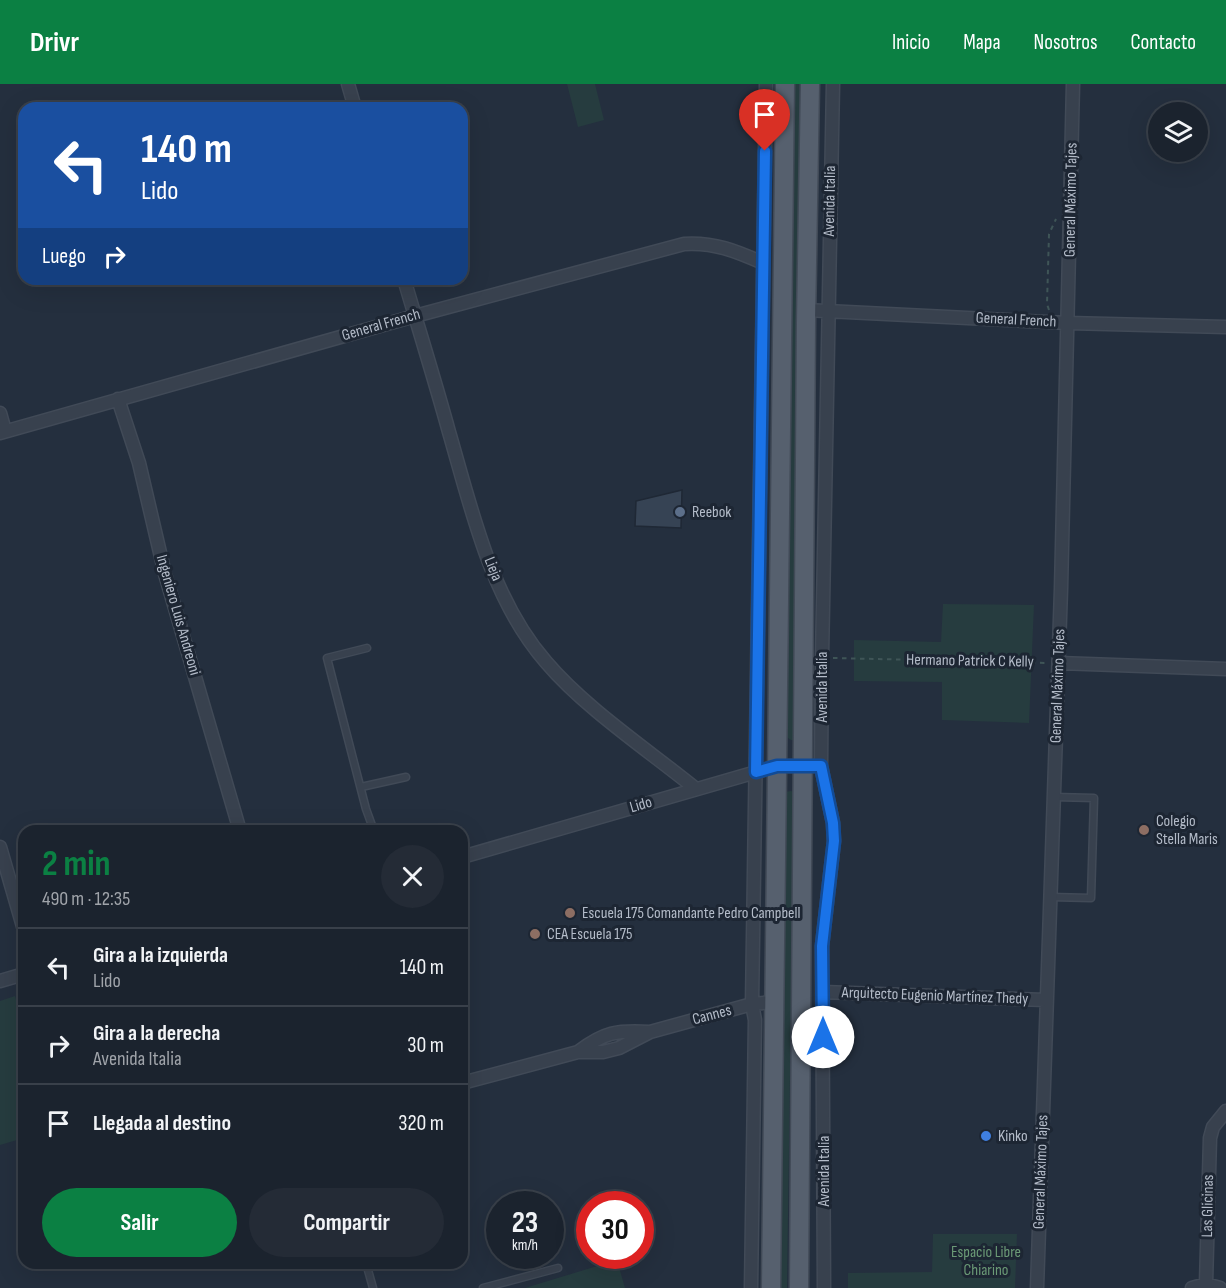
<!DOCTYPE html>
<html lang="es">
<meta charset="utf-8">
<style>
:root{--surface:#1b232e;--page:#242b36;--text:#f1f3f6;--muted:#a0a4aa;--line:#39404a;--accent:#0b8043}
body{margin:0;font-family:"Sofia Sans Condensed",sans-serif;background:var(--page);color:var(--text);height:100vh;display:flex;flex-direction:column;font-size:22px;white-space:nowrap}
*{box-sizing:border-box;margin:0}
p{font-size:20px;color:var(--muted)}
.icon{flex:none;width:33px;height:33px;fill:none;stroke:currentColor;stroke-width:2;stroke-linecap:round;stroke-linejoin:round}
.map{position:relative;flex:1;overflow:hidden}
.panel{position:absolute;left:18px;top:741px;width:450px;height:444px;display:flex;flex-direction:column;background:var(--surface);border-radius:18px;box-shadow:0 6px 24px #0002,0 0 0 2px var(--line)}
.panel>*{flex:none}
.top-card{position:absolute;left:18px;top:18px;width:450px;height:183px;border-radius:18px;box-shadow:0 6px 24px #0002,0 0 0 2px var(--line);background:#1a4fa0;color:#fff;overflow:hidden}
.controls{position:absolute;left:1148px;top:18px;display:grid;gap:12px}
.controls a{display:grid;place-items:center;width:60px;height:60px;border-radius:50%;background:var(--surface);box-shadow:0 6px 24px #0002,0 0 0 2px var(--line);font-size:30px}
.speed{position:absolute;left:486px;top:1107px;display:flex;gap:12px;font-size:30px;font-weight:700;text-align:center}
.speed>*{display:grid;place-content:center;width:78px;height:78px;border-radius:50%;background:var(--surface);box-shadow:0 6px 24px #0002,0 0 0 2px var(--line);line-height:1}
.speed small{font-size:15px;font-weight:400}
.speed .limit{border:9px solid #d22;background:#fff;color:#111}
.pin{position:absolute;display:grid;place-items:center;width:51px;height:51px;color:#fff;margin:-62px -26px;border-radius:50% 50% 50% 0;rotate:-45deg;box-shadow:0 0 6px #0007}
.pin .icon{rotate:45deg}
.me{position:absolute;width:66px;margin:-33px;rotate:0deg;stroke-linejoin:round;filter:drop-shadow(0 0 4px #0008)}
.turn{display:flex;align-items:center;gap:21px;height:126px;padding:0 24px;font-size:27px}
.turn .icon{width:78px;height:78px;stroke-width:2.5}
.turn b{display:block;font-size:42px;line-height:51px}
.then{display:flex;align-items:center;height:57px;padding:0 24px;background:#0003;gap:12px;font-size:22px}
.round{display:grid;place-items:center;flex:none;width:63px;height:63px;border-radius:32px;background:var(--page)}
.summary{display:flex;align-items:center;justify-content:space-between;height:102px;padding:0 24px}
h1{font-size:36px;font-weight:700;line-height:45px;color:var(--accent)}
.cta{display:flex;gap:12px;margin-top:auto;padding:12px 24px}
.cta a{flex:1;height:69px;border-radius:36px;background:var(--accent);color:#fff;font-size:24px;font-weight:700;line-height:69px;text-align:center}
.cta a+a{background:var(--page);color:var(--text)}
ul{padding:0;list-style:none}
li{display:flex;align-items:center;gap:18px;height:78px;padding:0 24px;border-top:2px solid var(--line)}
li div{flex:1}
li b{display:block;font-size:22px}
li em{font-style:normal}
header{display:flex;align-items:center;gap:36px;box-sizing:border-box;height:84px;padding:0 30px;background:var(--accent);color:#fff}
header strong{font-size:28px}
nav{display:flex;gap:33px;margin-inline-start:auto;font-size:21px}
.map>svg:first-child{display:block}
.green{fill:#263c3f}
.building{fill:#364354;stroke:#1f2835;stroke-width:1.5}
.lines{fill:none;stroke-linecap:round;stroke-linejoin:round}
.lane-casing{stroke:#414a57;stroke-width:9}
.street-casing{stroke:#414a57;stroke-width:15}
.primary-casing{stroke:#414a57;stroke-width:21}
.path{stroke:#3f5557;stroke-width:2;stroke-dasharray:4.5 4.5;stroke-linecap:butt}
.lane{stroke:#38414e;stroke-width:6}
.street{stroke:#38414e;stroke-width:12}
.primary{stroke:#56606e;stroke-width:18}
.route-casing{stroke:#114b97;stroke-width:15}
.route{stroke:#1a73e8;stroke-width:10}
.service-dot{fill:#5c6f8a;stroke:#1d2633;stroke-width:2}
.education-dot{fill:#8d6e63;stroke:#1d2633;stroke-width:2}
.shop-dot{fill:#3f7fe0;stroke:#1d2633;stroke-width:2}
.labels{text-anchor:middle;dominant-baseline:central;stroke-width:6;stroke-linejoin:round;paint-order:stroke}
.street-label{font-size:16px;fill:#b4bcc9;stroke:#1d2633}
.poi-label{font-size:16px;fill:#b4bcc9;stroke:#1d2633;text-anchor:start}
.park-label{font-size:16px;fill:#6b9a76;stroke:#1d2633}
</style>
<header>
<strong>Drivr</strong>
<nav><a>Inicio</a><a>Mapa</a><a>Nosotros</a><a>Contacto</a></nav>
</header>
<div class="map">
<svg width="1226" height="1204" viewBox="0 0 1226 1204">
<rect width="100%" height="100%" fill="#242f3e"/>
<path class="green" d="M567,0H595L604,36L578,43Z
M794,0H805L794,656H791L785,652Z
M943,520L1034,521L1029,639L942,636V598L854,597V556L941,558Z
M791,707L794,708L787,1204H777L785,708Z
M15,912L24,943V1054L0,1061V917Z
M933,1150H1017L1015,1204H848V1189L932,1188Z
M617,1176L625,1204H525Z"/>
<path class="building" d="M682,406L681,444L635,442L636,417Z"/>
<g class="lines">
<g class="lane-casing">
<path id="lane" d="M367,564L327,574L366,725L374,747
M361,703L406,693
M1050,813L1091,814L1094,714L1054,713
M366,1179L373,1204
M483,1204L558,1184"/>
</g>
<g class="street-casing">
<path id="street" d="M348,0L355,24
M404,195C419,246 435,297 449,348C472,427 491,515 546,578C585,624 648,666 696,705
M806,226L1068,239L1226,243
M118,315L139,379L165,490L240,747
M0,329L5,347
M0,349L415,232L684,160C714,158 736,167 763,179
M1059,579L1226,585
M0,763L24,846
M462,773L777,682H821
M0,897L24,890
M823,908L1046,916
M578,968C604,948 617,946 650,948
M462,999L578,968H603L619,964L650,948L752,920L774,918
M1206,1200L1210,1054L1213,1043L1226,1027
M751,1204L755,936L752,920L766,0
M824,1204L822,862L834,757L833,739L821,682L822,574L833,0
M1037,1204L1061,505L1073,0
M1192,1204L1206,1200L1220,1204"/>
</g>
<g class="primary-casing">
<path id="primary" d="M771,1204L785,0
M799,1204L806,238L810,0"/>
</g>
<path class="path" d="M1049,226L1047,220L1049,150L1056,135
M833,574L1047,579"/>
<use href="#lane" class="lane"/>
<use href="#street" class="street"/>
<use href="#primary" class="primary"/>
</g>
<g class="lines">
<g class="route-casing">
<path id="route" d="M765,67L756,688L777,682H821L833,739L834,757L822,862L823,953"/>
</g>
<use href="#route" class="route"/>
</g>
<circle class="service-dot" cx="680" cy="428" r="6"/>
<g class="education-dot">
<circle cx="1144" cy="746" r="6"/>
<circle cx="570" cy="829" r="6"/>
<circle cx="535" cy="850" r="6"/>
</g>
<circle class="shop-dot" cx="986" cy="1052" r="6"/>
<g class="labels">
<g class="street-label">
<text transform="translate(1071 116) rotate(-89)">General Máximo Tajes</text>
<text transform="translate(830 117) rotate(-89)">Avenida Italia</text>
<text transform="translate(1016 236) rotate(3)">General French</text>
<text transform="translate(381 241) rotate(-16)">General French</text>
<text transform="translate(493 485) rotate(68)">Lieja</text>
<text transform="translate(178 531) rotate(74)">Ingeniero Luis Andreoni</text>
<text transform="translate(970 577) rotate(1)">Hermano Patrick C Kelly</text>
<text transform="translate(1058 602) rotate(-88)">General Máximo Tajes</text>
<text transform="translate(822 603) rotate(-90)">Avenida Italia</text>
<text transform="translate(641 721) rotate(-16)">Lido</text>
<text transform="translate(935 912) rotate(2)">Arquitecto Eugenio Martínez Thedy</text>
<text transform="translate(712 931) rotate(-15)">Cannes</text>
<text transform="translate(824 1087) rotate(-90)">Avenida Italia</text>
<text transform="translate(1041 1088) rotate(-88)">General Máximo Tajes</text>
<text transform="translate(1208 1122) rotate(-89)">Las Glicinas</text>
</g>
<g class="poi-label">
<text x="692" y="428">Reebok</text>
<text x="1156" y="737">Colegio<tspan x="1156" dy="18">Stella Maris</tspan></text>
<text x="582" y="829">Escuela 175 Comandante Pedro Campbell</text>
<text x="547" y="850">CEA Escuela 175</text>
<text x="998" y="1052">Kinko</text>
</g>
<g class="park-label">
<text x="986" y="1168">Espacio Libre<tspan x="986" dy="18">Chiarino</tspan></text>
</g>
</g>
</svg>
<div class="controls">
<a><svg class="icon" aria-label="layers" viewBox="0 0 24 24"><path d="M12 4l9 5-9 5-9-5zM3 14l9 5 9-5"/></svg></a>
</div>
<div class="speed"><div>23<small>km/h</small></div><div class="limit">30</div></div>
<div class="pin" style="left:765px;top:67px;background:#d93025"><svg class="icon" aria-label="arrive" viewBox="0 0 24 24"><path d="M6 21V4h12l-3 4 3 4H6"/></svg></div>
<svg class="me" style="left:823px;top:953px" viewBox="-20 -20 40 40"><circle r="19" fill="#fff"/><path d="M0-13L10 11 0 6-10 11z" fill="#1a73e8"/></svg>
<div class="top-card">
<div class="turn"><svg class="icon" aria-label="left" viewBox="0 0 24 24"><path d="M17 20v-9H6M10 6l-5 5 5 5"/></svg><div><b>140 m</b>Lido</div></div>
<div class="then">Luego<svg class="icon" aria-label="right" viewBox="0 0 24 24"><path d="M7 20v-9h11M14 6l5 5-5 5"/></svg></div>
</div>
<section class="panel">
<div class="summary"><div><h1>2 min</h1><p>490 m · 12:35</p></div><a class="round"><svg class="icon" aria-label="close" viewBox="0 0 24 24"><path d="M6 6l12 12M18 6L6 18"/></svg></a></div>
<ul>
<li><svg class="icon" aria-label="left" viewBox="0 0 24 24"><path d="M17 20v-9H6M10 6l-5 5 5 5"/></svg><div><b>Gira a la izquierda</b><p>Lido</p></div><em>140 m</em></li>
<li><svg class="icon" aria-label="right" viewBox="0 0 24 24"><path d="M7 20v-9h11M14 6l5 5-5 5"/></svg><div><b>Gira a la derecha</b><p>Avenida Italia</p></div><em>30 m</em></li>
<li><svg class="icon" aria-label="arrive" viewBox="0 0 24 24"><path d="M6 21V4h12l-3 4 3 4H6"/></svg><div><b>Llegada al destino</b></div><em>320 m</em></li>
</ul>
<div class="cta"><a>Salir</a><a>Compartir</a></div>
</section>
</div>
